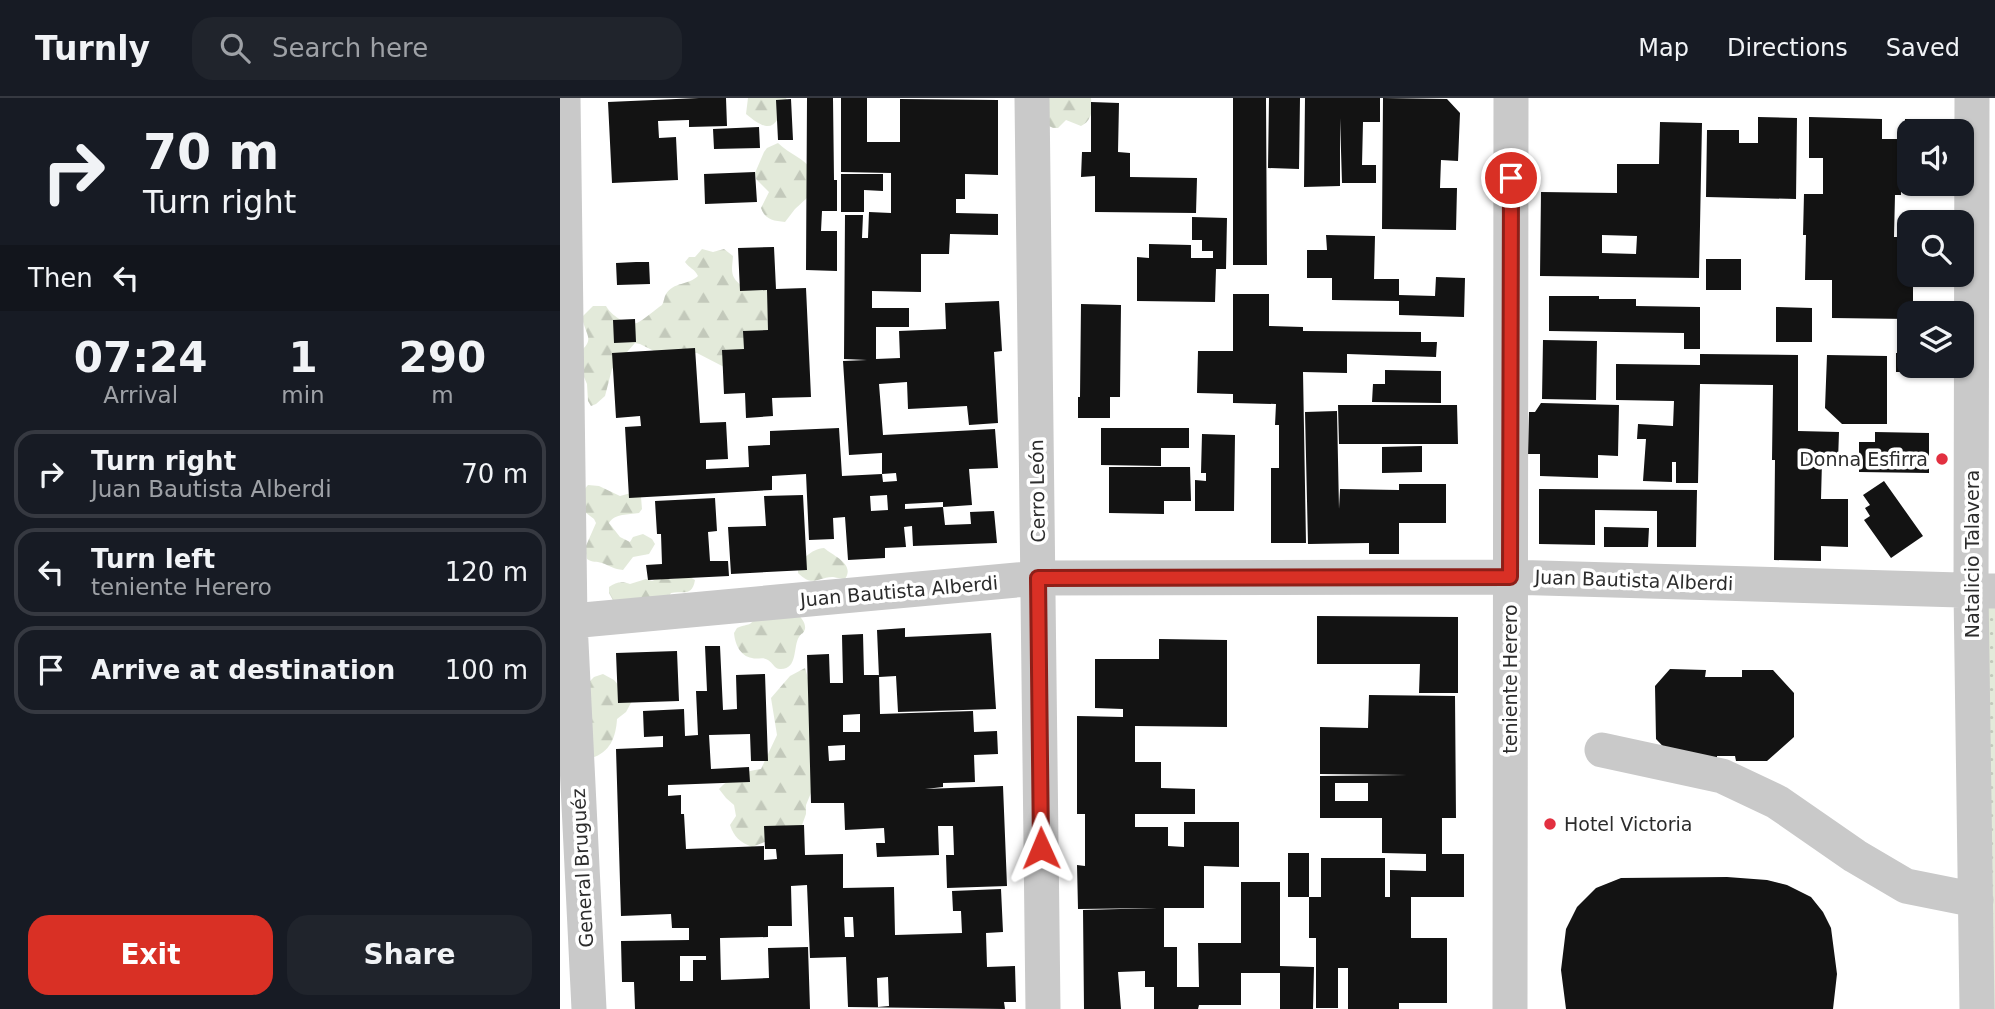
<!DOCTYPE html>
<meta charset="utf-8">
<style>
:root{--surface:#171b24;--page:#20242c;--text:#f1f3f6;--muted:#9ea1a6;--line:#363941;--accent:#d93025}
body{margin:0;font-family:"DejaVu Sans",sans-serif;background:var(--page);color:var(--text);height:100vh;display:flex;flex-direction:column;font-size:26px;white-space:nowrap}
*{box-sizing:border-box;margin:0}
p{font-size:23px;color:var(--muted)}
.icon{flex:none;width:38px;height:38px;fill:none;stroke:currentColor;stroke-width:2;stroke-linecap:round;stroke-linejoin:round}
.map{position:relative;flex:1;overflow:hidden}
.drawer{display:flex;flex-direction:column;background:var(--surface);width:560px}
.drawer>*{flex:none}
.hud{background:#171b24;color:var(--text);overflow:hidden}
.fabs{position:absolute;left:1337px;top:21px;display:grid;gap:14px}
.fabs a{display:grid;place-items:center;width:77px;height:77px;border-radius:14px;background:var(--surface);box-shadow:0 2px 5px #0004;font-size:35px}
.pin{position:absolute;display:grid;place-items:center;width:60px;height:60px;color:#fff;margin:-30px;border:4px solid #fff;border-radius:50%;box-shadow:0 2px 7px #0007}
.me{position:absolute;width:77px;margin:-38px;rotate:359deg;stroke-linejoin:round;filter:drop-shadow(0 0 5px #0008)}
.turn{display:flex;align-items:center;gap:24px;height:147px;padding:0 28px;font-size:32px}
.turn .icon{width:91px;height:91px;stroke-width:2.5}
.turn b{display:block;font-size:49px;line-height:60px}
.then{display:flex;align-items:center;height:66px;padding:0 28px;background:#0003;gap:14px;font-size:26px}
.eta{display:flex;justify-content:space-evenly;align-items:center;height:119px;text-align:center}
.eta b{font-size:42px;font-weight:700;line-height:49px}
.button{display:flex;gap:14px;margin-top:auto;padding:14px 28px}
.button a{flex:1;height:80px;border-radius:21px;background:var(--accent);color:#fff;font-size:28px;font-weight:700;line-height:80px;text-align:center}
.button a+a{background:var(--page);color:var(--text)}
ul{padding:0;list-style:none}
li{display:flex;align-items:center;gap:21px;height:88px;margin:0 14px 10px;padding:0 14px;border:4px solid var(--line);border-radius:21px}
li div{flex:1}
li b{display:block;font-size:26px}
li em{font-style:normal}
header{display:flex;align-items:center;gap:42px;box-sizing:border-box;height:98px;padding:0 35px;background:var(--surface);border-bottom:2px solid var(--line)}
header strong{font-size:33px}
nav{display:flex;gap:38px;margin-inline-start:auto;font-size:24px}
.search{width:490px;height:63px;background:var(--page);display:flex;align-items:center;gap:18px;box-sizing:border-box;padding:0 24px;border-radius:21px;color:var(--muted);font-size:26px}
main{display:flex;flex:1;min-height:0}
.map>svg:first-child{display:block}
.forest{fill:url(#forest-firs)}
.park{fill:url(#park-dots)}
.building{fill:#131313;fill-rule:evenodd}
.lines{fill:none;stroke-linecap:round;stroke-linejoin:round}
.minor{stroke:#c9c9c9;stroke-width:35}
.route-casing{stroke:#8d1f18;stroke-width:18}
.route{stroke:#d93025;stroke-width:12}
.poi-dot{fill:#e23040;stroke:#fff;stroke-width:2.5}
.labels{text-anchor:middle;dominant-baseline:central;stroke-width:7;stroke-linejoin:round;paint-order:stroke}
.poi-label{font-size:19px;fill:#2c2c2c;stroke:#fff;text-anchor:end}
.street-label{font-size:19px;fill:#2c2c2c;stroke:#fff}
</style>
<header>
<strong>Turnly</strong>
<div class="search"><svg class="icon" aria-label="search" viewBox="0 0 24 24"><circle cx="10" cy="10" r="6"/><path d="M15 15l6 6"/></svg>Search here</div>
<nav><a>Map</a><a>Directions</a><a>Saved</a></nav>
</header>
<main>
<section class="drawer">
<div class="hud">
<div class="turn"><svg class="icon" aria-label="right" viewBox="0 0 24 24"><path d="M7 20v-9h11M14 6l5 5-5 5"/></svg><div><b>70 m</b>Turn right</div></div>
<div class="then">Then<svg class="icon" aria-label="left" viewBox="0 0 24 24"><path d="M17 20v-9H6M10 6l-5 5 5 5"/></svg></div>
</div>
<div class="eta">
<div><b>07:24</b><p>Arrival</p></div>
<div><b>1</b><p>min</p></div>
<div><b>290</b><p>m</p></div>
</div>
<ul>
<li><svg class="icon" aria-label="right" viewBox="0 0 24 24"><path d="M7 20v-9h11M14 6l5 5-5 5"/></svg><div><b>Turn right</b><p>Juan Bautista Alberdi</p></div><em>70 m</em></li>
<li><svg class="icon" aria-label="left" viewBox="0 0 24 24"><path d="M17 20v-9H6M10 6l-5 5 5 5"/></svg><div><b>Turn left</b><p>teniente Herero</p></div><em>120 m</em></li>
<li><svg class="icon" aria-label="arrive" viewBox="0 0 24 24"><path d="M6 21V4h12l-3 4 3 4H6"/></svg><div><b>Arrive at destination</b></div><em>100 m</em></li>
</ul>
<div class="button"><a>Exit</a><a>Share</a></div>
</section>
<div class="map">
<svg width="1435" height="911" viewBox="0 0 1435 911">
<defs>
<pattern id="forest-firs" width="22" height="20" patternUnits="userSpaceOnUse" patternTransform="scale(1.75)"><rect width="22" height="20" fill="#e3eada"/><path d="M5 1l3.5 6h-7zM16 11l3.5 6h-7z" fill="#c3c9bb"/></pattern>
<pattern id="park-dots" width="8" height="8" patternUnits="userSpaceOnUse" patternTransform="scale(1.75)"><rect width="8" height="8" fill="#e3eada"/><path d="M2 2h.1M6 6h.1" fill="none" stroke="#c3c9bb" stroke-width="1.8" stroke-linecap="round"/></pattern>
</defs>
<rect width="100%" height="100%" fill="#fff"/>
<path class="forest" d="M188,0H226L227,2C216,28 212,38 186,16Z
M483,0H531C532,12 533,22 521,28L506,22L498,30H493L487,27Z
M218,45C229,56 244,60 253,73L248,99L235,111L225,124C214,123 205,122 201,110L209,94L196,81L195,75L204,54L207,50Z
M142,151L153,154L164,151L173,158C172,173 169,178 183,189L205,184L225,220L166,270L137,255L100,256L80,246L75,245L52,271L45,298L36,306L31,308L28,303L27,286L15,258C37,241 26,240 22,219L33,208H46C50,216 66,228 77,225C82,223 96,211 102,207C104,204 104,199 106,196C113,184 129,187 138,178C135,171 129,170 125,164L129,159H135Z
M28,387L39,388L60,398L71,395L81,399L82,411L79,415C68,417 55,415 49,425L60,439L70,444L73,439L83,436L92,441L95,446L89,456L73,459L63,472C54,471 50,468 42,465C36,463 33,465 27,461L25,450L36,425L34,421L21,411L20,396Z
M264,450C275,459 295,466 285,481C283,481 274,479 272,479C257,480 252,489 238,475C238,462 252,451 264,450Z
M128,478L135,482C132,500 122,492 111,495L107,501L54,504L49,495V489C56,484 62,483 70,486L86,481L92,483L102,479C111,484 118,479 128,478Z
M199,515L238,516C241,520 246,525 245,531C243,537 242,534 239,539C233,548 238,571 221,571C215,572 213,565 208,562C202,558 198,562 192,560C180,558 175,546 174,535L177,530C191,524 188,531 199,515Z
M245,570L250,587L253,690L246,707V716L241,730L192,749C180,744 174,739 170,727L176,718L174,707L166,700L159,691C171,678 184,673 201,671L217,637L211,600L230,578Z
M43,576L54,582L72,603L66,614L57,621C56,639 50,655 31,660L29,584L34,579Z"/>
<path class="park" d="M1419,500L1435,501V911H1422Z"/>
<path class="building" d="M139,0H166L167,28L129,29V22L98,23L99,40L116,39L118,82L52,85L48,4Z
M247,0H273L274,82H277V113H262L261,133H277V173L246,172Z
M281,0H307V44H340V1L438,2V77L405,76V101H396V115L438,116V137L390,136L389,156H361V194L312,193V210H349V229H316V261L340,260L339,233L386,231L385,205L439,203L442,253L434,254L438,325L409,327L407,308L348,311L347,284L319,286L323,337L435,331L438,370L409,371L412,407L383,409V404L345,406V411L383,409L385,427L411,426L410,414L434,413L437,445L353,448L352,428L344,429L346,449L325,450V460L288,462L285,419L273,420L274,441L249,442L246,376L212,378V392L69,400L65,329L81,328L80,318L56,320L52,255L135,250L140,325L166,324L168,361L146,362V371L189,369L188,348L210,347V333L279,330L282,378L322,376L323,384L337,383L336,375L322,376V355L289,357L283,263L307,262L284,261L285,117H303L302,140H308L309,114L331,115V75L281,74ZM327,397L328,412L311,413L310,398Z
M673,0H706L707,167H673Z
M709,0H740L739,71L708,70Z
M745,0H820V24H803L802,67H816V85H782L780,20V88L744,89Z
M823,0L887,1L900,15L898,63L881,62L880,90H897L896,132L822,131Z
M231,1L233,42H218L216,2Z
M531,4L559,5L558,54L570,55V79L637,80L636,115L535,114V78L521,79L522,54H531Z
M1198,19L1237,20L1236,101L1146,99L1147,32H1179V45H1198Z
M1249,19L1322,21V41H1345V21H1379V33H1349V62L1341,61V97H1335L1334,139H1349V177H1371V183H1353V215H1349V221L1272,220V182H1245L1246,137H1243L1244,96H1263V60H1249Z
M1100,24L1142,25L1139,180L980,178L981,94L1057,95V66H1099ZM1042,137L1077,138L1076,156L1042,155Z
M199,29L200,50L154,51L153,31Z
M195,74L197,104L145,106L144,76Z
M281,76H323V93L304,92V114H281Z
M632,119L667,120L666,171H656L655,204L577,203V159L589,160V146L631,147V160H653V153H642V142H632Z
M766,137L815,138L814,181H839V197L875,198L876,179L905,180L904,219L839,217V203L772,202V180H747V152H767Z
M214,149L216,191L246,190L251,299L212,300L213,318L186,320L185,295L164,296L162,252L184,251L183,233L208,232L207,192L180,193L178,150Z
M1146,161H1181V192H1146Z
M76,164H89L90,186L57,187L56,165Z
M673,196H709V228L743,229V233L861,234V244H877L876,259L787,256V275L743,274L746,445H711V370H719V327H715L716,306L673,305V296L637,295L638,253H673Z
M989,198H1039V201H1076V208L1140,209V251H1124V235L989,233Z
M521,206L561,207L560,299H550V320H518V299H520Z
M1216,209L1252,210V244H1216Z
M75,221L76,244L54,245L53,222Z
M983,242L1037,243L1036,302L982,301Z
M1336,255H1349V268H1370V274H1336Z
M1140,256L1238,257V333L1279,334L1278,363H1262L1261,401H1288V449L1261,448V463L1214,462L1215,362H1212L1213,287L1140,286L1138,385H1116V364H1112V384L1083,383L1086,341H1077L1078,326L1113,328L1114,303L1056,302V266L1140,267Z
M1267,257L1327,258V326H1282L1265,310Z
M825,272L881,273V305L812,304L813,286H825Z
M981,305L1059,307L1058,358L1038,357V380L980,378V356H968L969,314H975Z
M778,307H897L898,346H779Z
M777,313L779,411L780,391L839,392V386H886V425H839V456H809V445L748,446L745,314Z
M541,330H629V350H601V368L541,367Z
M1315,334L1369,335V375L1299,374V344H1315Z
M642,336L675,337L674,413H635V382L646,383V375H641Z
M862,348V374L822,375V349Z
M549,369H630L631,403H604V416L549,415Z
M1324,383L1363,438L1331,460L1304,422L1310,418L1305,410L1310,407L1303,397Z
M979,391L1137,392L1136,449H1097V413L1035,412V447L979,446Z
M243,397L247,472L171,476L168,429L206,428L204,398Z
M155,400L157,433L148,434L150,463H168L169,478L88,482L86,467L102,466L101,436H97L95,403Z
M1044,429L1089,430L1088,449H1044Z
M757,518L898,519V595H859L860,566H757Z
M345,530V539L431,535L436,611L338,614L336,578L319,579L317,532Z
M303,536L304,577H319L320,616L413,613L414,634L437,633L438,656L414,657L415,684L383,685V689L365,691L443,688L447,788L387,790L386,757H394L393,728H378L379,757L317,759L316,745H325L324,730L285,732L284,705H251L247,557L269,556L270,585H283L282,537ZM300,616V634H283V617ZM285,647V662L269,663L268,648Z
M599,541L667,542V629L575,628V664H601V690L635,691V716H575V729H608V748L624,749V724H679V769L644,768V810H604V849H617V889H639L638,845H681V784H720V868L754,869L753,911H720V875H681V907H639L638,911H594V889H585V873L558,874L561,911H524L523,812L597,810L518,811L517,767L525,768V716H517V618L563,619V611L535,610V561H599Z
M145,548H160L163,612L177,611L176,577L205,576L208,663H191L190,636L149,637L151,671L189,669L190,684L108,687V698L121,697V716H124L126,751L204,748V762L217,761L216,751H205L204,728L244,727L245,757L283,756V790L334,789L335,837L402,835L401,813H393L392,793L441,791L443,834L426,835L427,869L455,868L456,904H444L445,911L288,909L286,859L250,860L247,787L231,788L232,828H208V839L160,840L161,882L209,880L208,850L248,849L250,911H75L74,884H62L61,843L129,842V830H112L111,816L61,818L56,651L103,649V638L84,639L83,613L124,611L125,638L138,637L136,593H147ZM284,819H293L294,839H285ZM120,858H146V862H133V883H120ZM328,879L329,908L318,909L317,880Z
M117,553L119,603L58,605L56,555Z
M1110,571L1146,572L1145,579H1182V572H1213L1234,595V639L1207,663H1176L1175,658H1157V663L1118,664L1096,641L1095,588Z
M809,597L895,598L896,720H882V756H904V799H851V840H887V905H839V911H788V870H778V910H756V840H749V799H761V760H825V799H830V772L866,773V756L822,755V720H760V678L847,677L760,676V629L808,630ZM775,685H808V703H775Z
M728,755H749V799H728Z
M1167,779L1207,782L1227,787L1251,799L1263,814L1271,830L1277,876L1273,911H1006L1001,872L1006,831L1017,809L1036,790L1061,780Z"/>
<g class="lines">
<path class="minor" d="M3,0L10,524L29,911
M472,0L483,911
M1412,0L1411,493L1417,911
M0,524L478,480L950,479L1435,493
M1042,652L1162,678L1217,704L1295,758L1346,788L1416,802
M950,911L951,0"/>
</g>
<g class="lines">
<g class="route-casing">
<path id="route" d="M481,750L478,480L950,479L951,80"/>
</g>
<use href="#route" class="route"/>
</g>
<g class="poi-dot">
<circle cx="1382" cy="361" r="7"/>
<circle cx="990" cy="726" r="7"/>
</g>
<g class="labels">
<g class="poi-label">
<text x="1368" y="361">Donna Esfirra</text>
<text x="1004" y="726" text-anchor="start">Hotel Victoria</text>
</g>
<g class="street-label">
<text transform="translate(477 393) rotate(-91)">Cerro León</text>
<text transform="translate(1412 456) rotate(-90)">Natalicio Talavera</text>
<text transform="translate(1074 482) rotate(2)">Juan Bautista Alberdi</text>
<text transform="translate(339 493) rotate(-5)">Juan Bautista Alberdi</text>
<text transform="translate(950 581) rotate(-90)">teniente Herero</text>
<text transform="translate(22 770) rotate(-93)">General Bruguéz</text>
</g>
</g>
</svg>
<div class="fabs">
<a><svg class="icon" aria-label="sound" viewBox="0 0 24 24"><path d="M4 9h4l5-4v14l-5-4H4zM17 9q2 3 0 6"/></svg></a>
<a><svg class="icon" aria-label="search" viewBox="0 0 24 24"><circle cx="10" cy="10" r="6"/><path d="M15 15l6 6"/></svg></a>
<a><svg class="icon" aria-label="layers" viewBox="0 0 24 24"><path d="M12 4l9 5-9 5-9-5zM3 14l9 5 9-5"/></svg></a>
</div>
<div class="pin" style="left:951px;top:80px;background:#d93025"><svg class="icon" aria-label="arrive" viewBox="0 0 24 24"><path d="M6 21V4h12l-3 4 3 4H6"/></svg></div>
<svg class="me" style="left:481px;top:750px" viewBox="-20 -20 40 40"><path d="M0-17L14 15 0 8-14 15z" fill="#d93025" stroke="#fff" stroke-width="4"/></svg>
</div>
</main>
